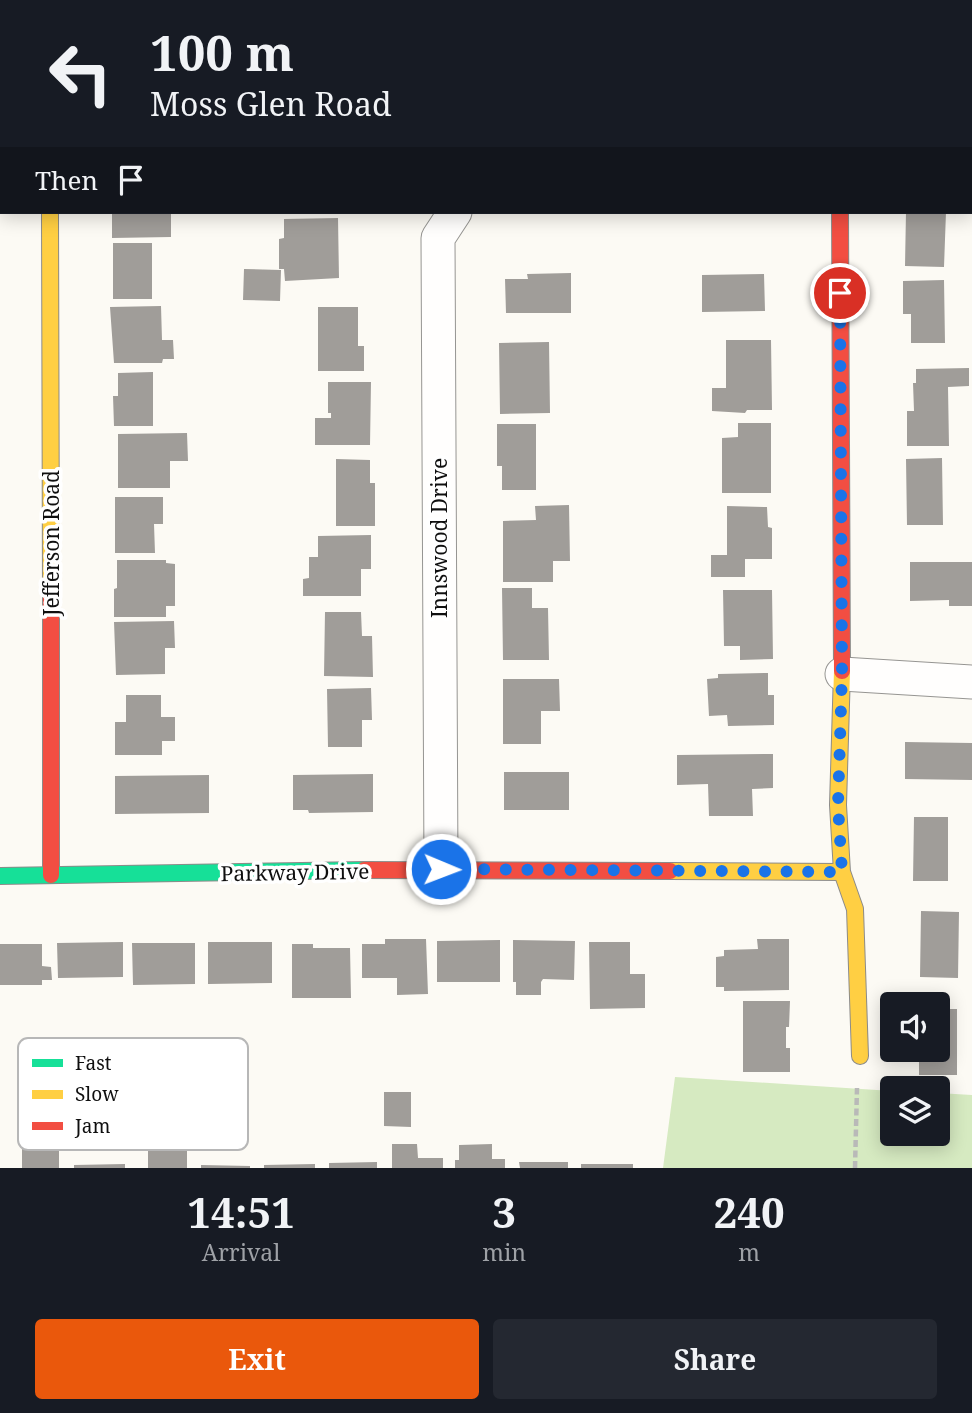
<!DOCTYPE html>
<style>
:root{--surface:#171b24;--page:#242831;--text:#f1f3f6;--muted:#9ea1a6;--accent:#ea580c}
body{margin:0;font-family:"Noto Serif",serif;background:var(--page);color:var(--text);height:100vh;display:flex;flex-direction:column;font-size:26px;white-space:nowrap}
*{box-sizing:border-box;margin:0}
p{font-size:23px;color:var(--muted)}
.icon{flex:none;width:38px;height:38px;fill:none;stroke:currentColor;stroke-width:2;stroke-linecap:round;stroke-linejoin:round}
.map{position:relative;height:1168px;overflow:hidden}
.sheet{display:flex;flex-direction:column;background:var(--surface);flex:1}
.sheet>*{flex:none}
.banner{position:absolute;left:0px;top:0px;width:973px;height:214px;box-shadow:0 4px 18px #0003;background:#171b24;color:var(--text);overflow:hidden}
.controls{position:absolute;left:880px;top:992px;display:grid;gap:14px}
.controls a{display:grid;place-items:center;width:70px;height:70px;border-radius:7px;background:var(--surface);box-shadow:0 4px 18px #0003;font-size:35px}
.pin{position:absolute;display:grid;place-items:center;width:60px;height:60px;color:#fff;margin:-30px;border:4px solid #fff;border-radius:50%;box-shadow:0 2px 7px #0007}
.me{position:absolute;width:77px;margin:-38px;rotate:91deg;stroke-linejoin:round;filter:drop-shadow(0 0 5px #0008)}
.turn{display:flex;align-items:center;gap:24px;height:147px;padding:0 35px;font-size:32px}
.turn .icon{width:91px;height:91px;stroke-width:2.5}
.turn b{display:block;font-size:49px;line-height:60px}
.then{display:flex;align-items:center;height:66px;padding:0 35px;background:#0003;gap:14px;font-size:26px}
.eta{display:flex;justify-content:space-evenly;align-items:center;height:119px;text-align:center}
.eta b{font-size:42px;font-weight:700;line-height:49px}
.button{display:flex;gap:14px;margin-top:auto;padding:14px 35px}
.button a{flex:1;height:80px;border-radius:7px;background:var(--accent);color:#fff;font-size:28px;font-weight:700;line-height:80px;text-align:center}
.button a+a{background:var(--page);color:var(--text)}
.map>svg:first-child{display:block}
.forest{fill:#d6eac1}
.building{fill:#a09d99}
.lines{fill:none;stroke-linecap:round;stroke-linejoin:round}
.street-casing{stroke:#969592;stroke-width:35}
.fast-casing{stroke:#8c8b89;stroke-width:18}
.slow-casing{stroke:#8c8b89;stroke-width:18}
.jam-casing{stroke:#8c8b89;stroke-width:18}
.path{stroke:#b9b9b8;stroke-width:4.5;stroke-dasharray:7 3.5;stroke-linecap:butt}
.street{stroke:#fffefd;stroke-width:33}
.fast{stroke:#16e098;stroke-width:16}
.slow{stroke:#ffcf43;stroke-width:16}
.jam{stroke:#f24e42;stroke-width:16}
.route{stroke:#1a73e8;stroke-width:12;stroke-dasharray:0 21.6}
.labels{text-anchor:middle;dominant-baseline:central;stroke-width:7;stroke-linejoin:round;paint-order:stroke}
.street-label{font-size:21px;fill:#0f0f0f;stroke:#fff}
.key{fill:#fff;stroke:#b7b7b7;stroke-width:2}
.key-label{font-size:19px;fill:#0f0f0f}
</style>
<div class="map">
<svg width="972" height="1168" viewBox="0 0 972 1168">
<rect width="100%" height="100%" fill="#fcfaf4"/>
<path class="forest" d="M675,1077L892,1091V1134H938V1093L972,1095V1168H663Z"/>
<path class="building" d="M117,212H171V237L112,238V213Z
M906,212H946L944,267L905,266Z
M338,218L339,278L285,281L284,269H279V239L284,238V219Z
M113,243H152V299H113Z
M244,269L281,270L280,301L243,300Z
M571,273V313H506L505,279H528L527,274Z
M764,274L765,311L702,312V275Z
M944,280L945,343H911V314H903V281Z
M161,306L162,340H173L174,359H163L162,363H114L110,307Z
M318,307H358V346H364V371H318Z
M726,340H771L772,410H747L745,413L712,411V388H726Z
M549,342L550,413L500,414L499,343Z
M969,368V386L948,387L949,446H907V411H914L913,383H916V369Z
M153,372V426H114L113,396H118V373Z
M328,382H371L370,445H315V418H331V413H328Z
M738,423H771V493H722V438L738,437Z
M497,424H536V490H502V466H497Z
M187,433L188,461H170V488H118V434Z
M942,458L943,525H907L906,459Z
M336,459L370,460V483H375V526H336Z
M115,497H163V524H154L155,553H115Z
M569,505L570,561H553V582H503V521L536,520L535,506Z
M727,506L767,507L768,527L772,528V559H745V577H711V555H727Z
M371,535V569H361V596H303V579L309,578V557H318V536Z
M117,560H166V563L175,564V606H166V617H114V589L117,588Z
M910,562H972V606H949V600L910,601Z
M502,588H532V608H548L549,660H503Z
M723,590H772L773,659L740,660V646H724Z
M325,612H361L362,636H372L373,677L324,676Z
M174,621L175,648H165V674L116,675L114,622Z
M768,673V695H774V725L728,726L727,715L709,716L707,679L718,678V674Z
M503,679H559L560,711H541V744H503Z
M371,688L372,720H362V747H328L327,689Z
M126,695H161V717H175V741H162V755H115V722H126Z
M905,742L972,743V780L905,779Z
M773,754V788L752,789L753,816H709L708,784L677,785V755Z
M504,772H569V810H504Z
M373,774V812L309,813L308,810H293V775Z
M209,775V813L115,814V776Z
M914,817H948V881H913Z
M921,911L959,912L958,978L920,977Z
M385,939H426L428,994L397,995V978H362V944H385Z
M757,939H789V990L724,991V987H716V957L724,956V950L758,949Z
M500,940V982H437V941Z
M513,940L575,941L574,980L543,979L541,982V995H516V982H513Z
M123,942V977L58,978L57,943Z
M208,942H272V983L208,984Z
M589,942H630V974H645V1008L590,1009Z
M132,943H195V984L133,985Z
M0,944H42V966L51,967L52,980H42V985H0Z
M292,944H313V948H350L351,998H292Z
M743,1001H790L789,1027H786V1048H790V1072H743Z
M938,1009H957V1075H919V1050H938Z
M384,1092H411V1127L384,1126Z
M392,1144H417L418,1158H443V1168H392Z
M492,1144V1159H505V1168H455V1160H459V1145Z
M22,1149H59V1168H22Z
M148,1151H187V1168H148Z
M377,1162V1168H329V1163Z
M519,1162H568V1168H520Z
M125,1164V1168H74V1165Z
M315,1164V1168H264V1165Z
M581,1164H633V1168H581Z
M201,1165L250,1166V1168H201Z"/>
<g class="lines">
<g class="street-casing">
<path id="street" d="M50,0V2
M905,2L906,0
M842,674L972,682
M441,869L438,238L455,212"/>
</g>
<g class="fast-casing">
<path id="fast" d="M0,876L364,870"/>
</g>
<g class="slow-casing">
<path id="slow" d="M50,212L51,593
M842,671L838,805L842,872L855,909L860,1056
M670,871L842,872"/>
</g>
<g class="jam-casing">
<path id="jam" d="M840,212L842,671
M51,593V875
M364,870L670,871"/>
</g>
<path class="path" d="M855,1168L857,1088"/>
<use href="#street" class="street"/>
<use href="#fast" class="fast"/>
<use href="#slow" class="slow"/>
<use href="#jam" class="jam"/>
</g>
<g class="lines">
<path class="route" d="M441,869L842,872L838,805L842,674L840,293"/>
</g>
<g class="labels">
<g class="street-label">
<text transform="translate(439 538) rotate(-90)">Innswood Drive</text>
<text transform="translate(51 543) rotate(-90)">Jefferson Road</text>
<text transform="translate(295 872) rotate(-1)">Parkway Drive</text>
</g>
</g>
<rect x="18" y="1038" width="230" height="112" rx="10" class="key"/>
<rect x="32" y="1059" width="31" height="8" fill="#16e098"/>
<rect x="32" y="1090" width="31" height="9" fill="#ffcf43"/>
<rect x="32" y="1122" width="31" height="8" fill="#f24e42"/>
<g class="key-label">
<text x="75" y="1070">Fast</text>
<text x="75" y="1101">Slow</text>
<text x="75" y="1133">Jam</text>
</g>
</svg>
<div class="controls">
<a><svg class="icon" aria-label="sound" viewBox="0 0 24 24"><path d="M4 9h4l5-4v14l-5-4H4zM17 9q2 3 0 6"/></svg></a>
<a><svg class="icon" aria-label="layers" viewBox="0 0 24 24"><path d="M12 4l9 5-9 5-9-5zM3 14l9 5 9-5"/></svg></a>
</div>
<div class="pin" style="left:840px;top:293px;background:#d93025"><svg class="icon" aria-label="arrive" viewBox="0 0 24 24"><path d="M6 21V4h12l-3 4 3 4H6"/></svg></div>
<svg class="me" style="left:441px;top:869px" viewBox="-20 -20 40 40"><circle r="17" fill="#1a73e8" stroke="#fff" stroke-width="3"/><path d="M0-11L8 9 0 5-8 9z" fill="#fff"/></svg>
<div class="banner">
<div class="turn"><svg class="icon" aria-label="left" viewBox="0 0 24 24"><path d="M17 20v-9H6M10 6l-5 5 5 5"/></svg><div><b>100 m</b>Moss Glen Road</div></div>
<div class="then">Then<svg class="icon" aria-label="arrive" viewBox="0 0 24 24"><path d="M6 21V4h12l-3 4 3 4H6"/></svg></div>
</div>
</div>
<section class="sheet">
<div class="eta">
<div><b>14:51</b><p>Arrival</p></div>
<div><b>3</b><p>min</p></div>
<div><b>240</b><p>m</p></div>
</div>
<div class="button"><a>Exit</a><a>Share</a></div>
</section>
